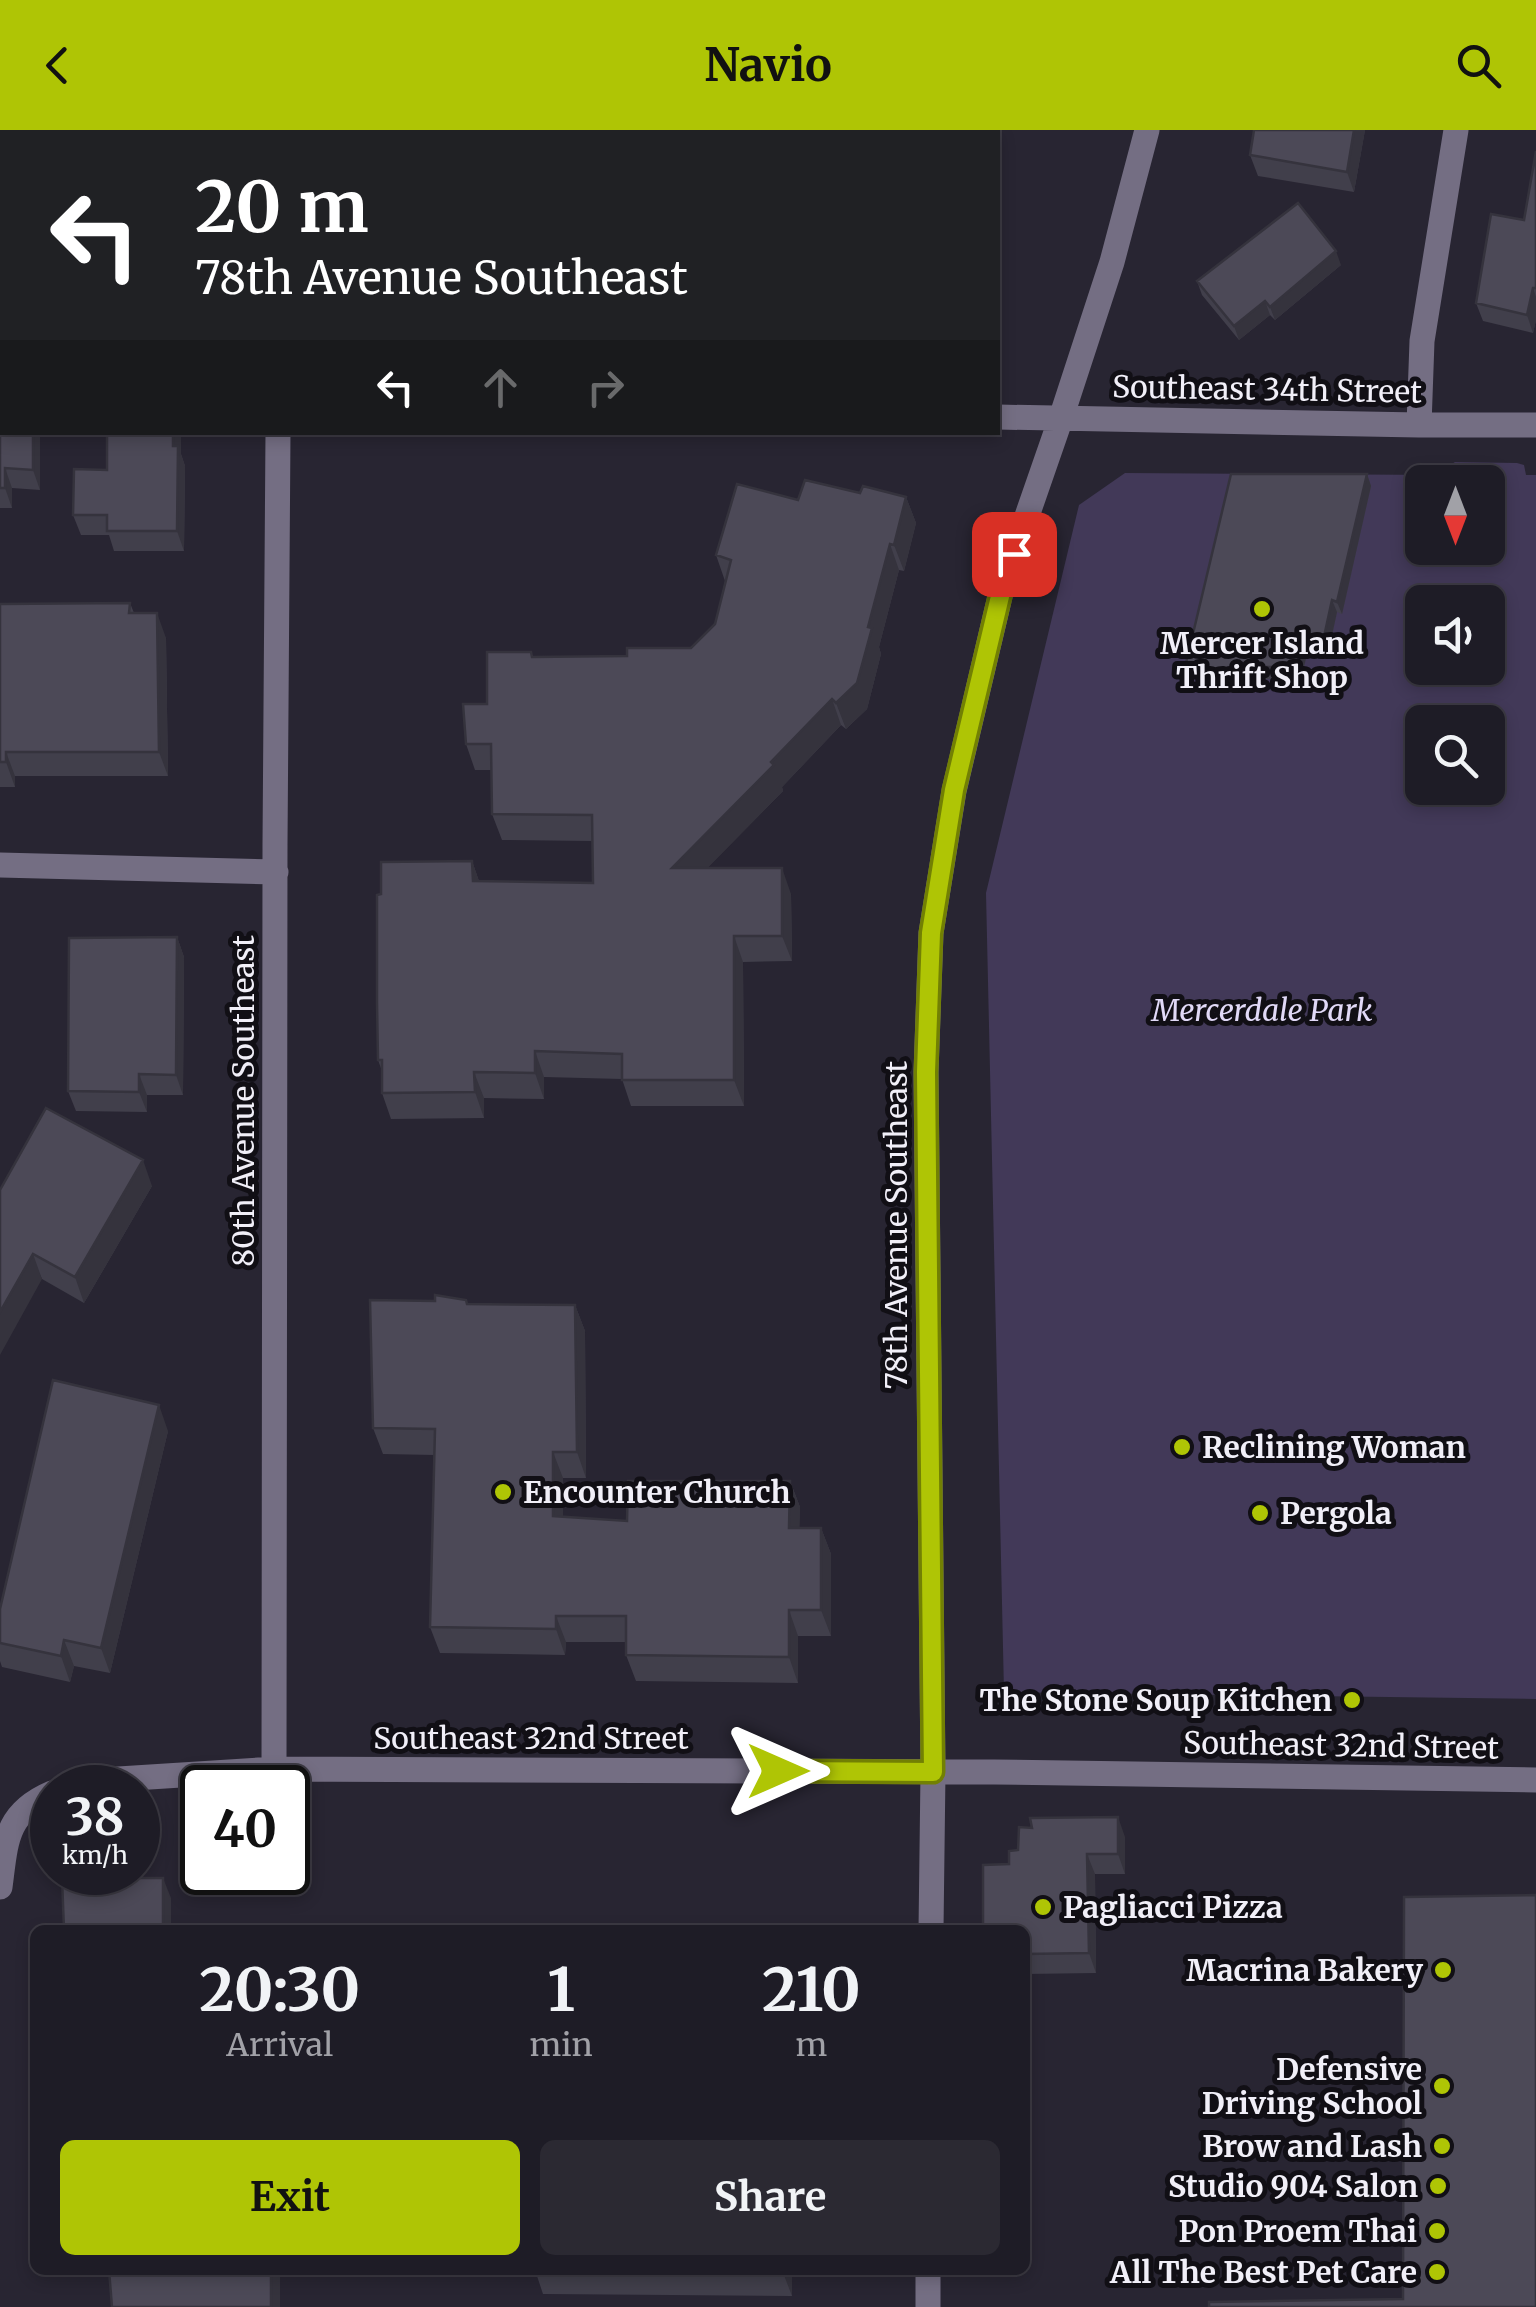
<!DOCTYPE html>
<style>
:root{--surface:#1e1c26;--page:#2b2932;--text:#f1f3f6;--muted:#a1a1a7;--line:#3c3a43;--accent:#afc505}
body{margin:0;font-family:Merriweather,serif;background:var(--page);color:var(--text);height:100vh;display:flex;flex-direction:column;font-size:38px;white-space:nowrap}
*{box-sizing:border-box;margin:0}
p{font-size:32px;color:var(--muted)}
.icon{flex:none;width:55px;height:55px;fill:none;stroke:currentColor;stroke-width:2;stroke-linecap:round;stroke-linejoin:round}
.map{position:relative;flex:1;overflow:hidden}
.panel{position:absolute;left:30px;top:1795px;width:1000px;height:350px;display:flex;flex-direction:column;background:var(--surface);border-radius:15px;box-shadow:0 5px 15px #0003,0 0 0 2px var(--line)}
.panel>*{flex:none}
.guide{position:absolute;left:0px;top:0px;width:1000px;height:305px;box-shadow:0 5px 15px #0003,0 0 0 2px var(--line);background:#202124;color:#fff;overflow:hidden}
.needle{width:65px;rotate:180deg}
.controls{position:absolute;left:1405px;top:335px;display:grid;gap:20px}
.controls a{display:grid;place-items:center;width:100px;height:100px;border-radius:15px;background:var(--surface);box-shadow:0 5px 15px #0003,0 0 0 2px var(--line);font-size:50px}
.speed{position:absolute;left:30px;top:1635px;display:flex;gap:20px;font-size:50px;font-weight:700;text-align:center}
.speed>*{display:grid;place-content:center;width:130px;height:130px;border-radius:50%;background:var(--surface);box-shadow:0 5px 15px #0003,0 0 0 2px var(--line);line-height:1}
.speed small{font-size:25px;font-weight:400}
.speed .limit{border:5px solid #111;border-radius:15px;background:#fff;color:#111}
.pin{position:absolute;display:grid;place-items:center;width:85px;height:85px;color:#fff;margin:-42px;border-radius:20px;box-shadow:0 5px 15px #0006}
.me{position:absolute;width:110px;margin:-55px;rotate:90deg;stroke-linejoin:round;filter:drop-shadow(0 0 8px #0008)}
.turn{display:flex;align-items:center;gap:35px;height:210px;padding:0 30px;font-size:45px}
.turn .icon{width:130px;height:130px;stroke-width:2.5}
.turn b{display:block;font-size:70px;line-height:85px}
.lanes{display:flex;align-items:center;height:95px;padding:0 30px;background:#0003;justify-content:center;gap:50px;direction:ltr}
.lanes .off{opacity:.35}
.eta{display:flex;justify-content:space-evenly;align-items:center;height:170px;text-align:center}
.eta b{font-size:60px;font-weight:700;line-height:70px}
.button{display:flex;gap:20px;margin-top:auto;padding:20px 30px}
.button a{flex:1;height:115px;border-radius:15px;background:var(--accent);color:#111;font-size:40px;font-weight:700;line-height:115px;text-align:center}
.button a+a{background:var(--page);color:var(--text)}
header{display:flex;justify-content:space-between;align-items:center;height:130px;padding:0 30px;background:var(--accent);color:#111;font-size:45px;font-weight:700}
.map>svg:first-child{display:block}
.green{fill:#423958;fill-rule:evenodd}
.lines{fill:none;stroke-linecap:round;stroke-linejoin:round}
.minor{stroke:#746e83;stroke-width:25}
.wall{fill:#413f4b}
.shaded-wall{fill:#35333d}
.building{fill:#4c4957;stroke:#35333d;stroke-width:2.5}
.route-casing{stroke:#728003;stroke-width:25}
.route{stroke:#afc505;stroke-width:18}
.poi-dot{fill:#afc505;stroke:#110f15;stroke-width:4}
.labels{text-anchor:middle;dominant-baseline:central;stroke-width:10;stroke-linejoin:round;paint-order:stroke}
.street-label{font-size:30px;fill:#f1eff8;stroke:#110f15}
.poi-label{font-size:30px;font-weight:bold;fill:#f1eff8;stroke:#110f15;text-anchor:end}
.park-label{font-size:30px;font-style:italic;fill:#e1d9f7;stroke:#110f15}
</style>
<header><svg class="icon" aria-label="back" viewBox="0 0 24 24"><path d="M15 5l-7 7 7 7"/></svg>Navio<svg class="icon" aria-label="search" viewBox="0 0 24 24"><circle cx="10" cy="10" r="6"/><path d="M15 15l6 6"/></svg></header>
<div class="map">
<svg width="1536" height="2177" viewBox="0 0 1536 2177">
<rect width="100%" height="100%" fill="#282532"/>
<path class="green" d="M1455,332L1517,333L1524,335L1526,345H1536V1569L1004,1562L986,763L1079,375L1125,343L1444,345L1445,338ZM1422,352H1488V418H1422ZM1422,472H1488V538H1422ZM1422,592H1488V658H1422Z"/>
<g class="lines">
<path class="minor" d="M279,2V0
M809,2V0
M0,174H2
M998,287L1419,295H1536
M1419,295L1422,211L1456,0
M0,735L276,742
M274,1639L275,715L278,302
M67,1658L87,1651L274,1639L994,1642L1536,1650
M0,1757C6,1712 5,1683 52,1663
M931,1800L933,1642L926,942L931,803L954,661L1002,458L1061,288L1112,132L1147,0
M928,2177V2140"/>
</g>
<path class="wall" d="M0,0H213V2H2V64H0Z
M384,0H466V2H384Z
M1365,0L1354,62L1258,46L1250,25Z
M1536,21V190L1533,203L1483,191L1476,173L1524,90Z
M1341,135L1275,190L1270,185L1239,210L1202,165L1197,151Z
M0,272L40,302V360L12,358V378H0Z
M181,302V324L185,336L184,421H114L109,405H81L73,385L107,340Z
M1367,344L1371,356L1342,484L1337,482L1327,528L1307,524L1301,549H1264L1262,557L1246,553L1245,558L1190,545L1186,533Z
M860,363L906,367L916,393L904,441L899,440L879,517L881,524L867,579L846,599L841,595L782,657L783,661L707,738L791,764L792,831L743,832L744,976H631L622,949L544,947V969L484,968V988L391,989L382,963V941L378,930L472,731L479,751L593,753L592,711L502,710L492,684L491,640H475L466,614L487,574L533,527L627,526L691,518L715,494L725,451L716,425L798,370Z
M130,473L134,483L166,508L168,646H15V657H0V474Z
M177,807L184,827L183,965H147V982L76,981L68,961Z
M152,1056L84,1173L42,1149L0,1060Z
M467,1174L575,1175L585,1201L586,1348H563V1387L627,1391L790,1351L800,1377L799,1398H821L831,1424V1506H798V1553L636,1551L626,1525V1512H566L565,1525L440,1523L430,1497L435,1325L383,1324L373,1298Z
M168,1301L110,1543L74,1536L70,1552L2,1537L0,1531V1479Z
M1125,1707V1744H1095L1096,1843L1025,1844V1800L1009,1734Z
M535,2140H792V2166L543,2164Z"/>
<path class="shaded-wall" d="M1354,0H1365L1354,62L1347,42Z
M1336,121L1341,135L1275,190L1270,177Z
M1533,158L1536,167V190L1533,203L1527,185Z
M1265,171L1270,185L1239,210L1234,196Z
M33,302H40V360L33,340Z
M173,302H181V324L185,336L184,421L177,401Z
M5,338L12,358V378L5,358Z
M1367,344L1371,356L1342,484L1337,472Z
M906,367L916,393L904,441L894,415Z
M890,414L899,440L879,517L881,524L867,579L846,599L836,573L868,497Z
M1332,470L1337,482L1327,528L1322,516Z
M157,483L166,508L168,646L159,622Z
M1302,512L1307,524L1301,549L1297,537Z
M1260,537L1264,549L1262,557L1258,545Z
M1242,541L1246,553L1245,558L1241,546Z
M832,569L841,595L782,657L783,661L682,764L672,738Z
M6,622L15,646V657L6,632Z
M472,731L481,757L473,751Z
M782,738L791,764L792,831L782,806Z
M734,806L743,832L744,976L734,950Z
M177,807L184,827L183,965L176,945Z
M535,921L544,947V969L535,943Z
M474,942L484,968V988L475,962Z
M139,944L147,965V982L139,962Z
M143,1030L152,1056L84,1173L75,1147Z
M33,1124L42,1149L0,1225V1182Z
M575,1175L585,1201L586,1348L577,1322Z
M159,1275L168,1301L110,1543L101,1518Z
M553,1322L563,1348V1412L553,1386Z
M790,1351L800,1377L799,1424L789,1398Z
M821,1398L831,1424V1506L821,1480Z
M789,1480L798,1506V1553L789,1527Z
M556,1486L566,1512L565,1525L556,1499Z
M64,1510L74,1536L70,1552L61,1526Z
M1118,1687L1125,1707V1744L1118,1724Z
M1087,1724L1095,1744L1096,1843L1089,1823Z
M163,1748L171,1768V1800H163Z
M271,2140H280V2177H271Z
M782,2140H792V2166Z"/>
<path class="building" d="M0,0H207V2H2V46H0Z
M384,0H424V1H384Z
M636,0H702V2H635Z
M886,0H950V2H886Z
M1254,0H1354L1347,42L1250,25Z
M1536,21V158H1533L1527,185L1476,173L1491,84L1524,90Z
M1298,73L1336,121L1270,177L1265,171L1234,196L1197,151Z
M0,272H2V302H33V340L5,338V358H0Z
M107,302H173V316H178L177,401H107V385H73L74,339L107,340Z
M1231,344H1367L1337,472L1332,470L1322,516L1302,512L1297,537H1260L1258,545L1242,541L1241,546L1186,533Z
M805,350L860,363L863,356L906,367L894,415L890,414L868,497L872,498L857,553L836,573L832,569L771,632L774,635L672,738H782V806H734V950H622V924L535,921V943L474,942L475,962L382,963V930H378L377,873V765L381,764V732L472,731L473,751L593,753L592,685L492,684L491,614H466L463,574H487V522H531L532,527L627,526V518H691L715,494L731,430L716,425L737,354L798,370Z
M130,473L129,483H157L159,622H6V632H0V474Z
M177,807L176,945L139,944V962L68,961L69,808Z
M46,978L143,1030L75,1147L33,1124L0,1182V1060Z
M435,1165L466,1170L467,1174L575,1175L577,1322H553V1386L627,1391L628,1351H790L789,1398H821V1480H789V1527L626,1525V1486H556V1499L430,1497L435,1299L373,1298L370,1170L435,1171Z
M53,1250L159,1275L101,1518L64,1510L61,1526L0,1513V1479Z
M1118,1687V1724H1087L1089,1823L1025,1824V1800H983V1735L1009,1734V1721L1018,1720L1019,1697L1032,1698L1030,1688Z
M62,1748H163V1800H64Z
M1536,1765V2177H1209V2172L1403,2169L1404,1767Z
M109,2140H271V2177H112Z"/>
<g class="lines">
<g class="route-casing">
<path id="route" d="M778,1641L933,1642L926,942L931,803L954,660L1002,458L1014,424"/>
</g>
<use href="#route" class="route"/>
</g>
<g class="poi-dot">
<circle cx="1262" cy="479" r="10"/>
<circle cx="1182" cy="1317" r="10"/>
<circle cx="503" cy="1362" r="10"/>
<circle cx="1260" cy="1383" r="10"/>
<circle cx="1352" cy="1570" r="10"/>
<circle cx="1043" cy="1777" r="10"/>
<circle cx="1443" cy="1840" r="10"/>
<circle cx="1442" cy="1956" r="10"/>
<circle cx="1442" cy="2016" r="10"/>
<circle cx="1438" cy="2056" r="10"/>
<circle cx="1437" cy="2101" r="10"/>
<circle cx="1437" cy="2142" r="10"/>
</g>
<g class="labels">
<g class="street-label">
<text transform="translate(1267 259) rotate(1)">Southeast 34th Street</text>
<text transform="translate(243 971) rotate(-90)">80th Avenue Southeast</text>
<text transform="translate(896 1095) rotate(-90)">78th Avenue Southeast</text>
<text x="531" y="1608">Southeast 32nd Street</text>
<text transform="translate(1341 1615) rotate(1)">Southeast 32nd Street</text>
</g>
<g class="poi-label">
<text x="1262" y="513" text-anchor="middle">Mercer Island<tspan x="1262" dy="34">Thrift Shop</tspan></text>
<text x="1202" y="1317" text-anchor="start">Reclining Woman</text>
<text x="523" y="1362" text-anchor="start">Encounter Church</text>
<text x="1280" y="1383" text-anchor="start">Pergola</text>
<text x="1332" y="1570">The Stone Soup Kitchen</text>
<text x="1063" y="1777" text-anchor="start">Pagliacci Pizza</text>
<text x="1423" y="1840">Macrina Bakery</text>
<text x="1422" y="1939">Defensive<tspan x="1422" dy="34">Driving School</tspan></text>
<text x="1422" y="2016">Brow and Lash</text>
<text x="1418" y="2056">Studio 904 Salon</text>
<text x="1417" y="2101">Pon Proem Thai</text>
<text x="1417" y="2142">All The Best Pet Care</text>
</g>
<g class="park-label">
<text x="1262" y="880">Mercerdale Park</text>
</g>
</g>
</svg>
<div class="controls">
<a><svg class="needle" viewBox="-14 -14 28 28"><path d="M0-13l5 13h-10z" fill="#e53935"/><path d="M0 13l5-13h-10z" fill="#a1a1a7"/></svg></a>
<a><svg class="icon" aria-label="sound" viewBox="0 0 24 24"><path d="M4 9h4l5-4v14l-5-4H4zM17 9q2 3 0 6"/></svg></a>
<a><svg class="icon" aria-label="search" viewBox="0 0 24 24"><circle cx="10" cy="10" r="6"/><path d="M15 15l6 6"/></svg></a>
</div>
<div class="speed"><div>38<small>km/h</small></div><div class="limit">40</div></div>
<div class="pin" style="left:1014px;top:424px;background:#d93025"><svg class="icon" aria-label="arrive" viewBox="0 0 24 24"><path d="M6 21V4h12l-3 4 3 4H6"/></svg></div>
<svg class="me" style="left:778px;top:1641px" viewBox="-20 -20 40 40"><path d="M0-17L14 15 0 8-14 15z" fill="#afc505" stroke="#fff" stroke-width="4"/></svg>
<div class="guide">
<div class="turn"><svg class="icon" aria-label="left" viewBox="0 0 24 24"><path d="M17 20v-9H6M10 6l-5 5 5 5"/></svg><div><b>20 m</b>78th Avenue Southeast</div></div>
<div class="lanes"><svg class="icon" aria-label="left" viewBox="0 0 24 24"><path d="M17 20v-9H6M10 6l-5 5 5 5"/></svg><svg class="icon off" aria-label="ahead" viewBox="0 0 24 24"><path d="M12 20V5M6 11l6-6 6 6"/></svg><svg class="icon off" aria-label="right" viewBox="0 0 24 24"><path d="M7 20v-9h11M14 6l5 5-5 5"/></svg></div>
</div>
<section class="panel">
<div class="eta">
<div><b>20:30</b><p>Arrival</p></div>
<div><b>1</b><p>min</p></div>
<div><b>210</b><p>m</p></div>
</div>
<div class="button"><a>Exit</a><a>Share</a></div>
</section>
</div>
